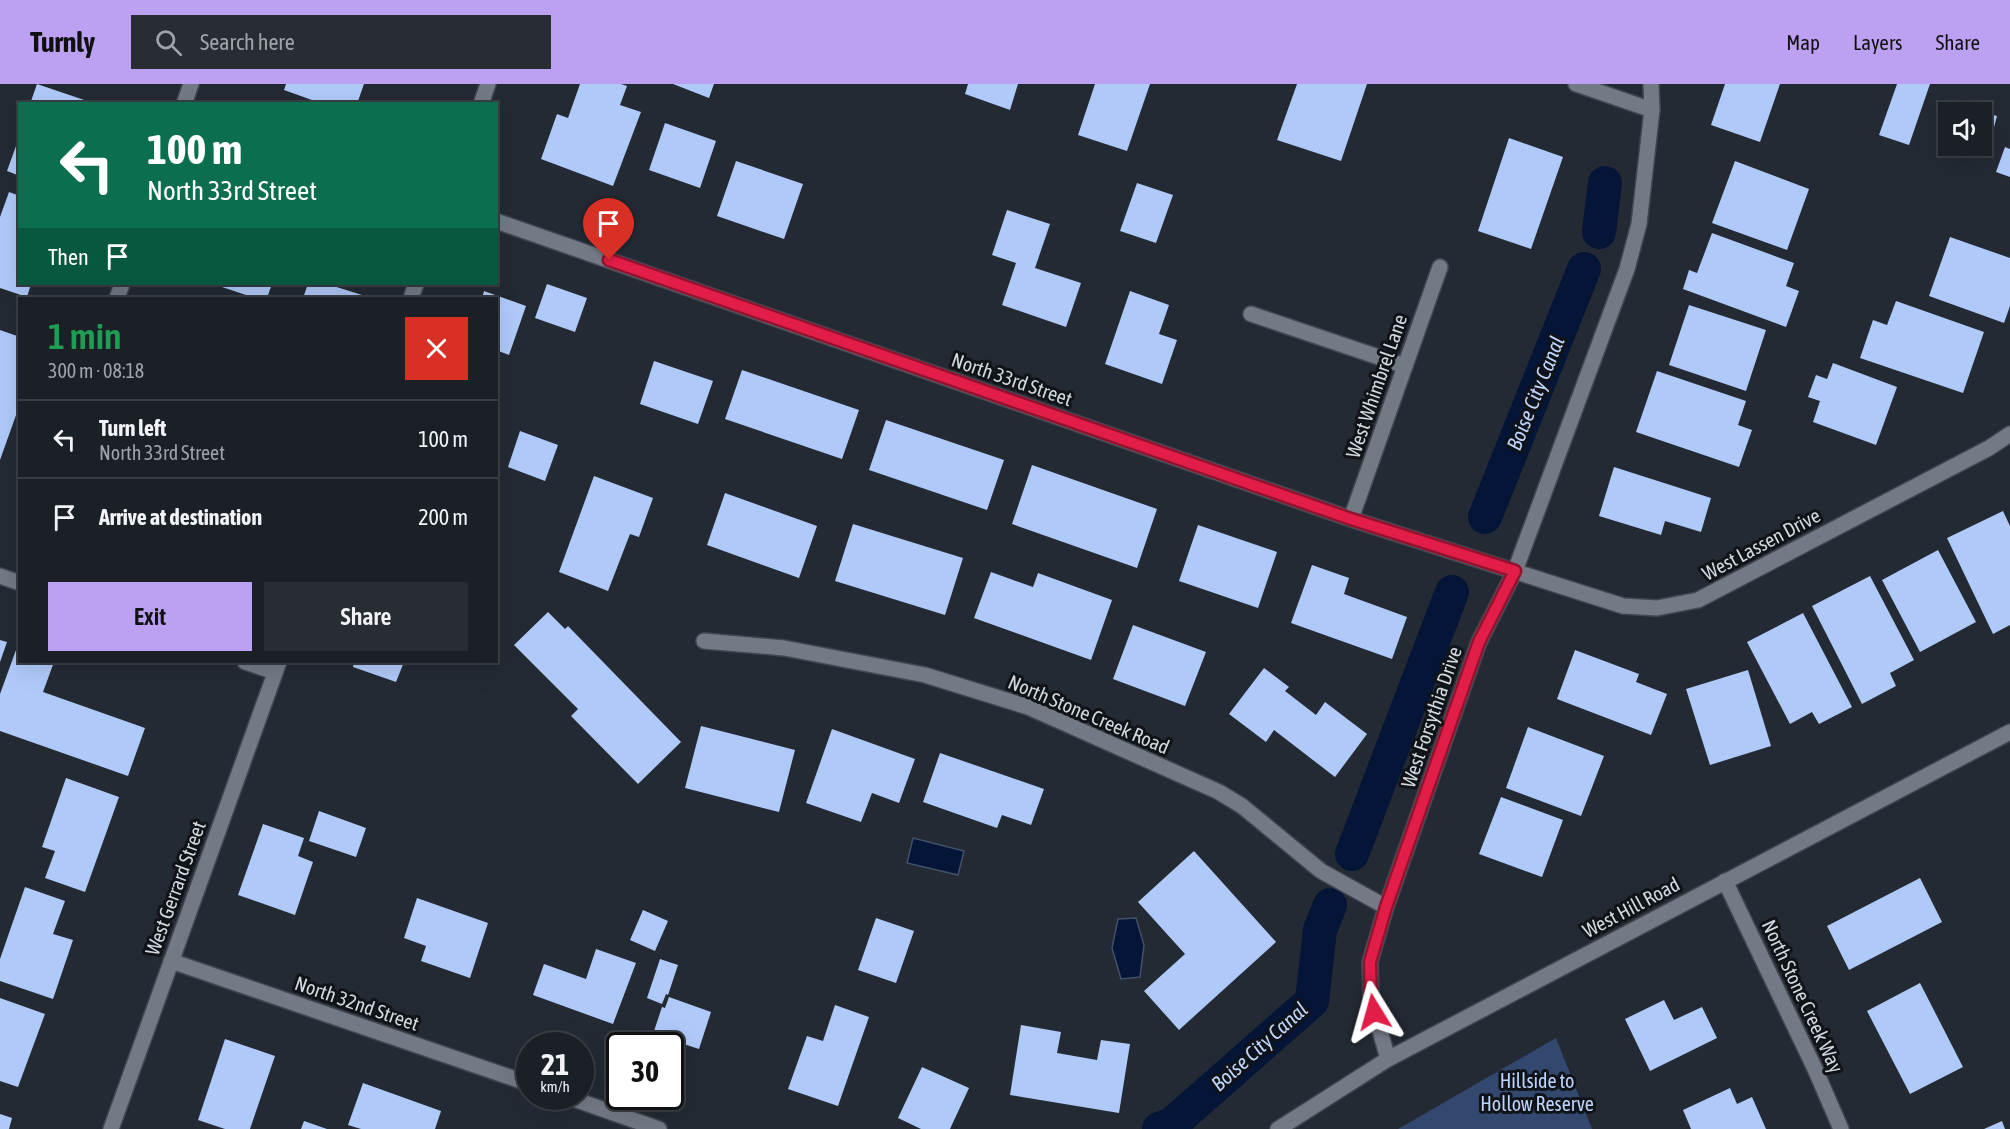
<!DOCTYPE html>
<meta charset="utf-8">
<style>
:root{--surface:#1b2027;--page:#282d33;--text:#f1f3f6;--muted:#a0a3a7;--line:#393e44;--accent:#bca0f2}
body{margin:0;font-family:"Asap Condensed",sans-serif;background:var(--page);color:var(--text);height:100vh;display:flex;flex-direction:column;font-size:22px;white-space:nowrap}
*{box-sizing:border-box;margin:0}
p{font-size:20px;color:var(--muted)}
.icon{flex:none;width:33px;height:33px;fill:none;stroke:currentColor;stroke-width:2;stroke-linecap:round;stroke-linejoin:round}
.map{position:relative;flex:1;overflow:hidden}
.sheet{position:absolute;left:18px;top:213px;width:480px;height:366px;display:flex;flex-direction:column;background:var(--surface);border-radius:0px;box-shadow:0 6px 24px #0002,0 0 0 2px var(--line)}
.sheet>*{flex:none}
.top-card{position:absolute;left:18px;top:18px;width:480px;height:183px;border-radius:0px;box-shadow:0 6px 24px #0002,0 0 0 2px var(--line);background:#0b6e4f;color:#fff;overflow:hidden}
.controls{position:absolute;left:1938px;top:18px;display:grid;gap:12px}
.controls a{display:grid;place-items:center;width:54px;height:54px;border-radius:0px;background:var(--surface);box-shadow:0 6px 24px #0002,0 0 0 2px var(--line);font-size:30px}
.speed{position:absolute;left:516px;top:948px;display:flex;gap:12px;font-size:30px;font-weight:700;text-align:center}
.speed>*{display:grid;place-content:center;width:78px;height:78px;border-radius:50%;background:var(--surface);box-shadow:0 6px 24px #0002,0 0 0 2px var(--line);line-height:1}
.speed small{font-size:15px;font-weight:400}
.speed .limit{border:3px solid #111;border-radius:9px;background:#fff;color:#111}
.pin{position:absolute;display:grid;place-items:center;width:51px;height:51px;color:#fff;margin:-62px -26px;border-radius:50% 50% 50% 0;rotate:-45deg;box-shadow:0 0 6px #0007}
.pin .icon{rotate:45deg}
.me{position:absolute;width:66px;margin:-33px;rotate:352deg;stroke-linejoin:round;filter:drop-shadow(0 0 4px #0008)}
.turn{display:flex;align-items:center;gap:21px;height:126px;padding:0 30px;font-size:27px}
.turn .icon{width:78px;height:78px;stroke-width:2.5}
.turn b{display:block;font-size:42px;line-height:51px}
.then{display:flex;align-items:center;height:57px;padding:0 30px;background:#0003;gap:12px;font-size:22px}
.round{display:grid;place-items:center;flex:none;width:63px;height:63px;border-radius:0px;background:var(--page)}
.headline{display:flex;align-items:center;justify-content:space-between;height:102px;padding:0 30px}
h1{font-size:36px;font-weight:600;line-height:45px;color:#1e9e55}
.action{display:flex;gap:12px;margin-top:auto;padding:12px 30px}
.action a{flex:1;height:69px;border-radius:0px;background:var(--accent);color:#111;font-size:24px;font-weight:600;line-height:69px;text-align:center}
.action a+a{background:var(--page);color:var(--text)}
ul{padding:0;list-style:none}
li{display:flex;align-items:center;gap:18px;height:78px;padding:0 30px;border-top:2px solid var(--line)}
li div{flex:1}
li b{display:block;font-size:22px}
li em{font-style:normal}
header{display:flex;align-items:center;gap:36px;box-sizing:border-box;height:84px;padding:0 30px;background:var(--accent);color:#111}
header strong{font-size:28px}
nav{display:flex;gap:33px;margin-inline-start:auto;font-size:21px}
.search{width:420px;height:54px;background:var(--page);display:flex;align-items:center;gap:15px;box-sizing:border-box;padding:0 21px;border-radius:0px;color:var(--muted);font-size:22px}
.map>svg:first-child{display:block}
.green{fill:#33486f}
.water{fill:#041538;stroke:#42506a;stroke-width:1.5}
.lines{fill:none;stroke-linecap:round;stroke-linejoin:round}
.canal{stroke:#041538;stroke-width:34}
.building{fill:#afcaf9}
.service-casing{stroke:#41464f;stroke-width:18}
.minor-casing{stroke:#41464f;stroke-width:18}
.tertiary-casing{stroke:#41464f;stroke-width:18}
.service{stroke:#737a86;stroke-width:15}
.minor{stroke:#737a86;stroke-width:15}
.tertiary{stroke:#737a86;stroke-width:15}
.route-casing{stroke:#92132f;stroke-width:15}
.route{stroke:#e11d48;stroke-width:10}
.labels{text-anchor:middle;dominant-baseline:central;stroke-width:6;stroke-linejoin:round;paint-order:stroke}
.street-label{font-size:20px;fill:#d4d8df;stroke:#101317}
.park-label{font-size:20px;fill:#bdd4fc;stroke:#101317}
.water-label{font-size:21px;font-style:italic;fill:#bfd5fe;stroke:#101317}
</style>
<header>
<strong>Turnly</strong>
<div class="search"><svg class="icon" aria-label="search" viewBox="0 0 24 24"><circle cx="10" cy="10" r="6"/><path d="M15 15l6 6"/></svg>Search here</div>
<nav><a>Map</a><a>Layers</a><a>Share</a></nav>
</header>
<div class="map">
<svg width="2010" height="1045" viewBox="0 0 2010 1045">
<rect width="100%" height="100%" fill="#242a34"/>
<path class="green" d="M1556,954L1592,1045H1398Z"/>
<path class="water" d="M913,754L964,767L958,791L907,779Z
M1136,834L1144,861L1140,893L1121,895L1112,864L1118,835Z"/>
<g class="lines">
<path class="canal" d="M1599,148L1605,99
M1485,433L1584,185
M1352,770L1452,508
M1159,1045L1171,1041L1312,917L1320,846L1330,821"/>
</g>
<path class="building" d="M37,0L93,19V20H30Z
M286,0H364L357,20H323L284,6Z
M580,0H621L627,2L620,21L641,28L613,102L541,75L557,30L568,34Z
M673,0H714L709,14Z
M968,0H1018L1010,26L965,10Z
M1095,0H1150L1127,67L1078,51Z
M1297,0H1367L1341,77L1277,56Z
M1725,0H1780L1760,58L1711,41Z
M1897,0H1930L1909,61L1879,51Z
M1982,28L1997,32L1990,58L1982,56Z
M665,39L716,57L700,104L649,86Z
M20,51V92L7,87Z
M1509,54L1563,73L1531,165L1478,147Z
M2005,63L2010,65V93L1996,88Z
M736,77L803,100L784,155L717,132Z
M1735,77L1809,105L1787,166L1712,139Z
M1137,99L1173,111L1156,159L1120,147Z
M9,108L20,112V200H31L27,213L0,204V133Z
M1007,126L1050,140L1035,184L1081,199L1066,243L1002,221L1016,179L992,171Z
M1712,149L1794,179L1786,202L1799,207L1786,243L1683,205L1689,186L1697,189Z
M1950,153L2010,174V222L2004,239L1929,212Z
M213,200H272L267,214H255Z
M308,200H327L362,211L361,214H303Z
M547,200L587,214L575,248L535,234Z
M484,207L526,222L509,271L496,266V214H482Z
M1130,207L1169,221L1159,250L1177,256L1162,300L1105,280Z
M1896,217L1984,248L1963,309L1860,274L1873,236L1887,241Z
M1689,221L1766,246L1746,307L1669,281Z
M0,246L20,253V320L0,376Z
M654,277L713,297L698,340L640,320Z
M1833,279L1897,303L1876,361L1813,338L1820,317L1808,313L1816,291L1827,295Z
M742,286L859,326L842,375L725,335Z
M1657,287L1746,317L1738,341L1752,346L1739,383L1636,348Z
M886,336L1004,376L987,426L869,386Z
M520,347L558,361L545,397L508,383Z
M1032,381L1157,425L1137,484L1012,440Z
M1614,383L1711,414L1701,448L1665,437L1661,451L1599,432Z
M594,392L653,414L639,453L630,450L608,507L559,488Z
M725,409L817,442L799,494L707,461Z
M2003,427L2010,442V541L1993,550L1947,454Z
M853,440L963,474L945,531L835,497Z
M1198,441L1277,468L1258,524L1179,497Z
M1938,466L1976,538L1920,568L1882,496Z
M1312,481L1349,494L1344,510L1407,533L1392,575L1291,539Z
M991,488L1033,503L1038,489L1112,516L1091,576L974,534Z
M1870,492L1914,576L1890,589L1896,602L1862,620L1812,522Z
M548,528L565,545L568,542L681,658L638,700L571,632L578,625L514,561Z
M1803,529L1852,623L1819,640L1812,628L1790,640L1747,558Z
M1133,541L1206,568L1185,622L1113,595Z
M20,555V578H54L43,608L145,644L128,692L0,647V610Z
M0,556L7,558L0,578Z
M1575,566L1639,590L1636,598L1667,610L1651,651L1557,615Z
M354,578H404L396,598L353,583Z
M1264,584L1289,603L1285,607L1316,631L1325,618L1367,650L1335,693L1274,646L1266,658L1229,630Z
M1748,586L1771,662L1710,681L1686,605Z
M701,642L795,666L779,728L685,704Z
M1528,643L1604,672L1581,732L1506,704Z
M832,645L915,675L899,719L872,709L861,738L806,719Z
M940,669L1044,705L1031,741L1002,731L997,744L923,718Z
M66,694L119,713L85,808L45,794L55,767L42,763Z
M1501,713L1563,736L1542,793L1479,770Z
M319,727L366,744L356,773L309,757Z
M263,740L304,754L298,772L313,778L295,831L238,811Z
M1194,767L1276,858L1179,946L1144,907L1185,870L1138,818Z
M1920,794L1942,838L1849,886L1827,842Z
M25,803L65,817L53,850L73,856L53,915L0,897V875Z
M417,814L488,839L470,894L421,877L426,862L404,854Z
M643,826L668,837L655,867L630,856Z
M876,834L914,847L896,899L858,886Z
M596,865L636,879L613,940L533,911L544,880L586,895Z
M660,875L678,881L668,911L666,910L662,920L647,914Z
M1920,899L1963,983L1910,1010L1867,927Z
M669,913L711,928L699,965L653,950L662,923L665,924Z
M0,914L45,930L18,1003L0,997Z
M1664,916L1674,936L1702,923L1717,954L1650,987L1625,935Z
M835,921L869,933L838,1022L788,1005L807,952L823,957Z
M1021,941L1061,948L1057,969L1097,976L1101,956L1130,960L1119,1029L1010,1011Z
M225,955L275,972L250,1045H225L198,1036Z
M922,983L969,1004L950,1045H921L898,1034Z
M363,999L441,1027L435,1045H361L348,1041Z
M1730,1004L1737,1020L1752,1013L1766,1045H1691L1683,1026Z
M0,1030L12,1034L9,1045H0Z
M304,1037L327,1045H301Z
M2002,1037L2005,1045H1984Z"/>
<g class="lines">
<g class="service-casing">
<path id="service" d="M1251,230L1405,282"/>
</g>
<g class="minor-casing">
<path id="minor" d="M1576,0L1652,26
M184,20L191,0
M481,20L488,0
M496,137L1351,435L1623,522L1657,524L1698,516L1989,364L2010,350
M117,214L122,200
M411,214L416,200
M1351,435L1440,183
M0,492L20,499
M704,557L784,564L925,591L1028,623L1219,708L1242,722L1321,787L1386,823
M245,578L275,588
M1725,797L1815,985L1841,1045
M171,877L530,1000
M1388,975L1371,915L1370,878L1386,823L1479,558L1515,487L1627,185L1639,140L1652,26L1651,0
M565,1012L659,1045
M111,1045L279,578"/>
</g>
<g class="tertiary-casing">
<path id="tertiary" d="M1278,1045L1388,975L2010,648"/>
</g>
<use href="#service" class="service"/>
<use href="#minor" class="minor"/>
<use href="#tertiary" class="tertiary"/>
</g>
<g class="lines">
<g class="route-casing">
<path id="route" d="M609,176L1351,435L1515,487L1479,558L1386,823L1370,878L1371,915L1374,928"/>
</g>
<use href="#route" class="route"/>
</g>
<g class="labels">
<g class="street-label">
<text transform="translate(1012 295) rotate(19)">North 33rd Street</text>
<text transform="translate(1376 302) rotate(-71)">West Whimbrel Lane</text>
<text transform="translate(1761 460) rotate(-28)">West Lassen Drive</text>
<text transform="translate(1089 630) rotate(23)">North Stone Creek Road</text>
<text transform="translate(1431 633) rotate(-71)">West Forsythia Drive</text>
<text transform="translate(175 804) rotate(-70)">West Gerrard Street</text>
<text transform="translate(1631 823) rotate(-28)">West Hill Road</text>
<text transform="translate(1803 912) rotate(65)">North Stone Creek Way</text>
<text transform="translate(357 919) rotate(19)">North 32nd Street</text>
</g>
<g class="park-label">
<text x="1537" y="996">Hillside to<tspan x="1537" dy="23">Hollow Reserve</tspan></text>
</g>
<g class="water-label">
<text transform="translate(1535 309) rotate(-68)">Boise City Canal</text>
<text transform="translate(1259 962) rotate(-42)">Boise City Canal</text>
</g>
</g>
</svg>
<div class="controls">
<a><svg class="icon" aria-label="sound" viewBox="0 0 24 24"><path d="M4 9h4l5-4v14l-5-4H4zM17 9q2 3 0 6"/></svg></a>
</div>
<div class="speed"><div>21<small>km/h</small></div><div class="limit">30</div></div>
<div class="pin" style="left:609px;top:176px;background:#d93025"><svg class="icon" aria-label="arrive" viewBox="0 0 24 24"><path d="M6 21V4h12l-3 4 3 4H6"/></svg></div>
<svg class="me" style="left:1374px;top:928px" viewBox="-20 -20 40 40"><path d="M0-17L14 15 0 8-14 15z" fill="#e11d48" stroke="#fff" stroke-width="4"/></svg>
<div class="top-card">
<div class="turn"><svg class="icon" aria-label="left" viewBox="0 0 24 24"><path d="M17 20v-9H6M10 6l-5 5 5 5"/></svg><div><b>100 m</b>North 33rd Street</div></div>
<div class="then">Then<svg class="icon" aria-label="arrive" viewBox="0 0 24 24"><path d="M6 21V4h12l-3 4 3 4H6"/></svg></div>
</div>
<section class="sheet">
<div class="headline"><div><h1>1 min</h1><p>300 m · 08:18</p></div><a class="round" style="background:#d93025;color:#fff"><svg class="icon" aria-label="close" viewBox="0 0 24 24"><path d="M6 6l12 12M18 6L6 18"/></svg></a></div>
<ul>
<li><svg class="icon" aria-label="left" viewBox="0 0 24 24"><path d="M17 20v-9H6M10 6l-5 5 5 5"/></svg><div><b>Turn left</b><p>North 33rd Street</p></div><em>100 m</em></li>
<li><svg class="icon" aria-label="arrive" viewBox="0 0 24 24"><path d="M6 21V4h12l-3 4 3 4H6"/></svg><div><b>Arrive at destination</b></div><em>200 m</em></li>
</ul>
<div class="action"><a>Exit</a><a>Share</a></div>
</section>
</div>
